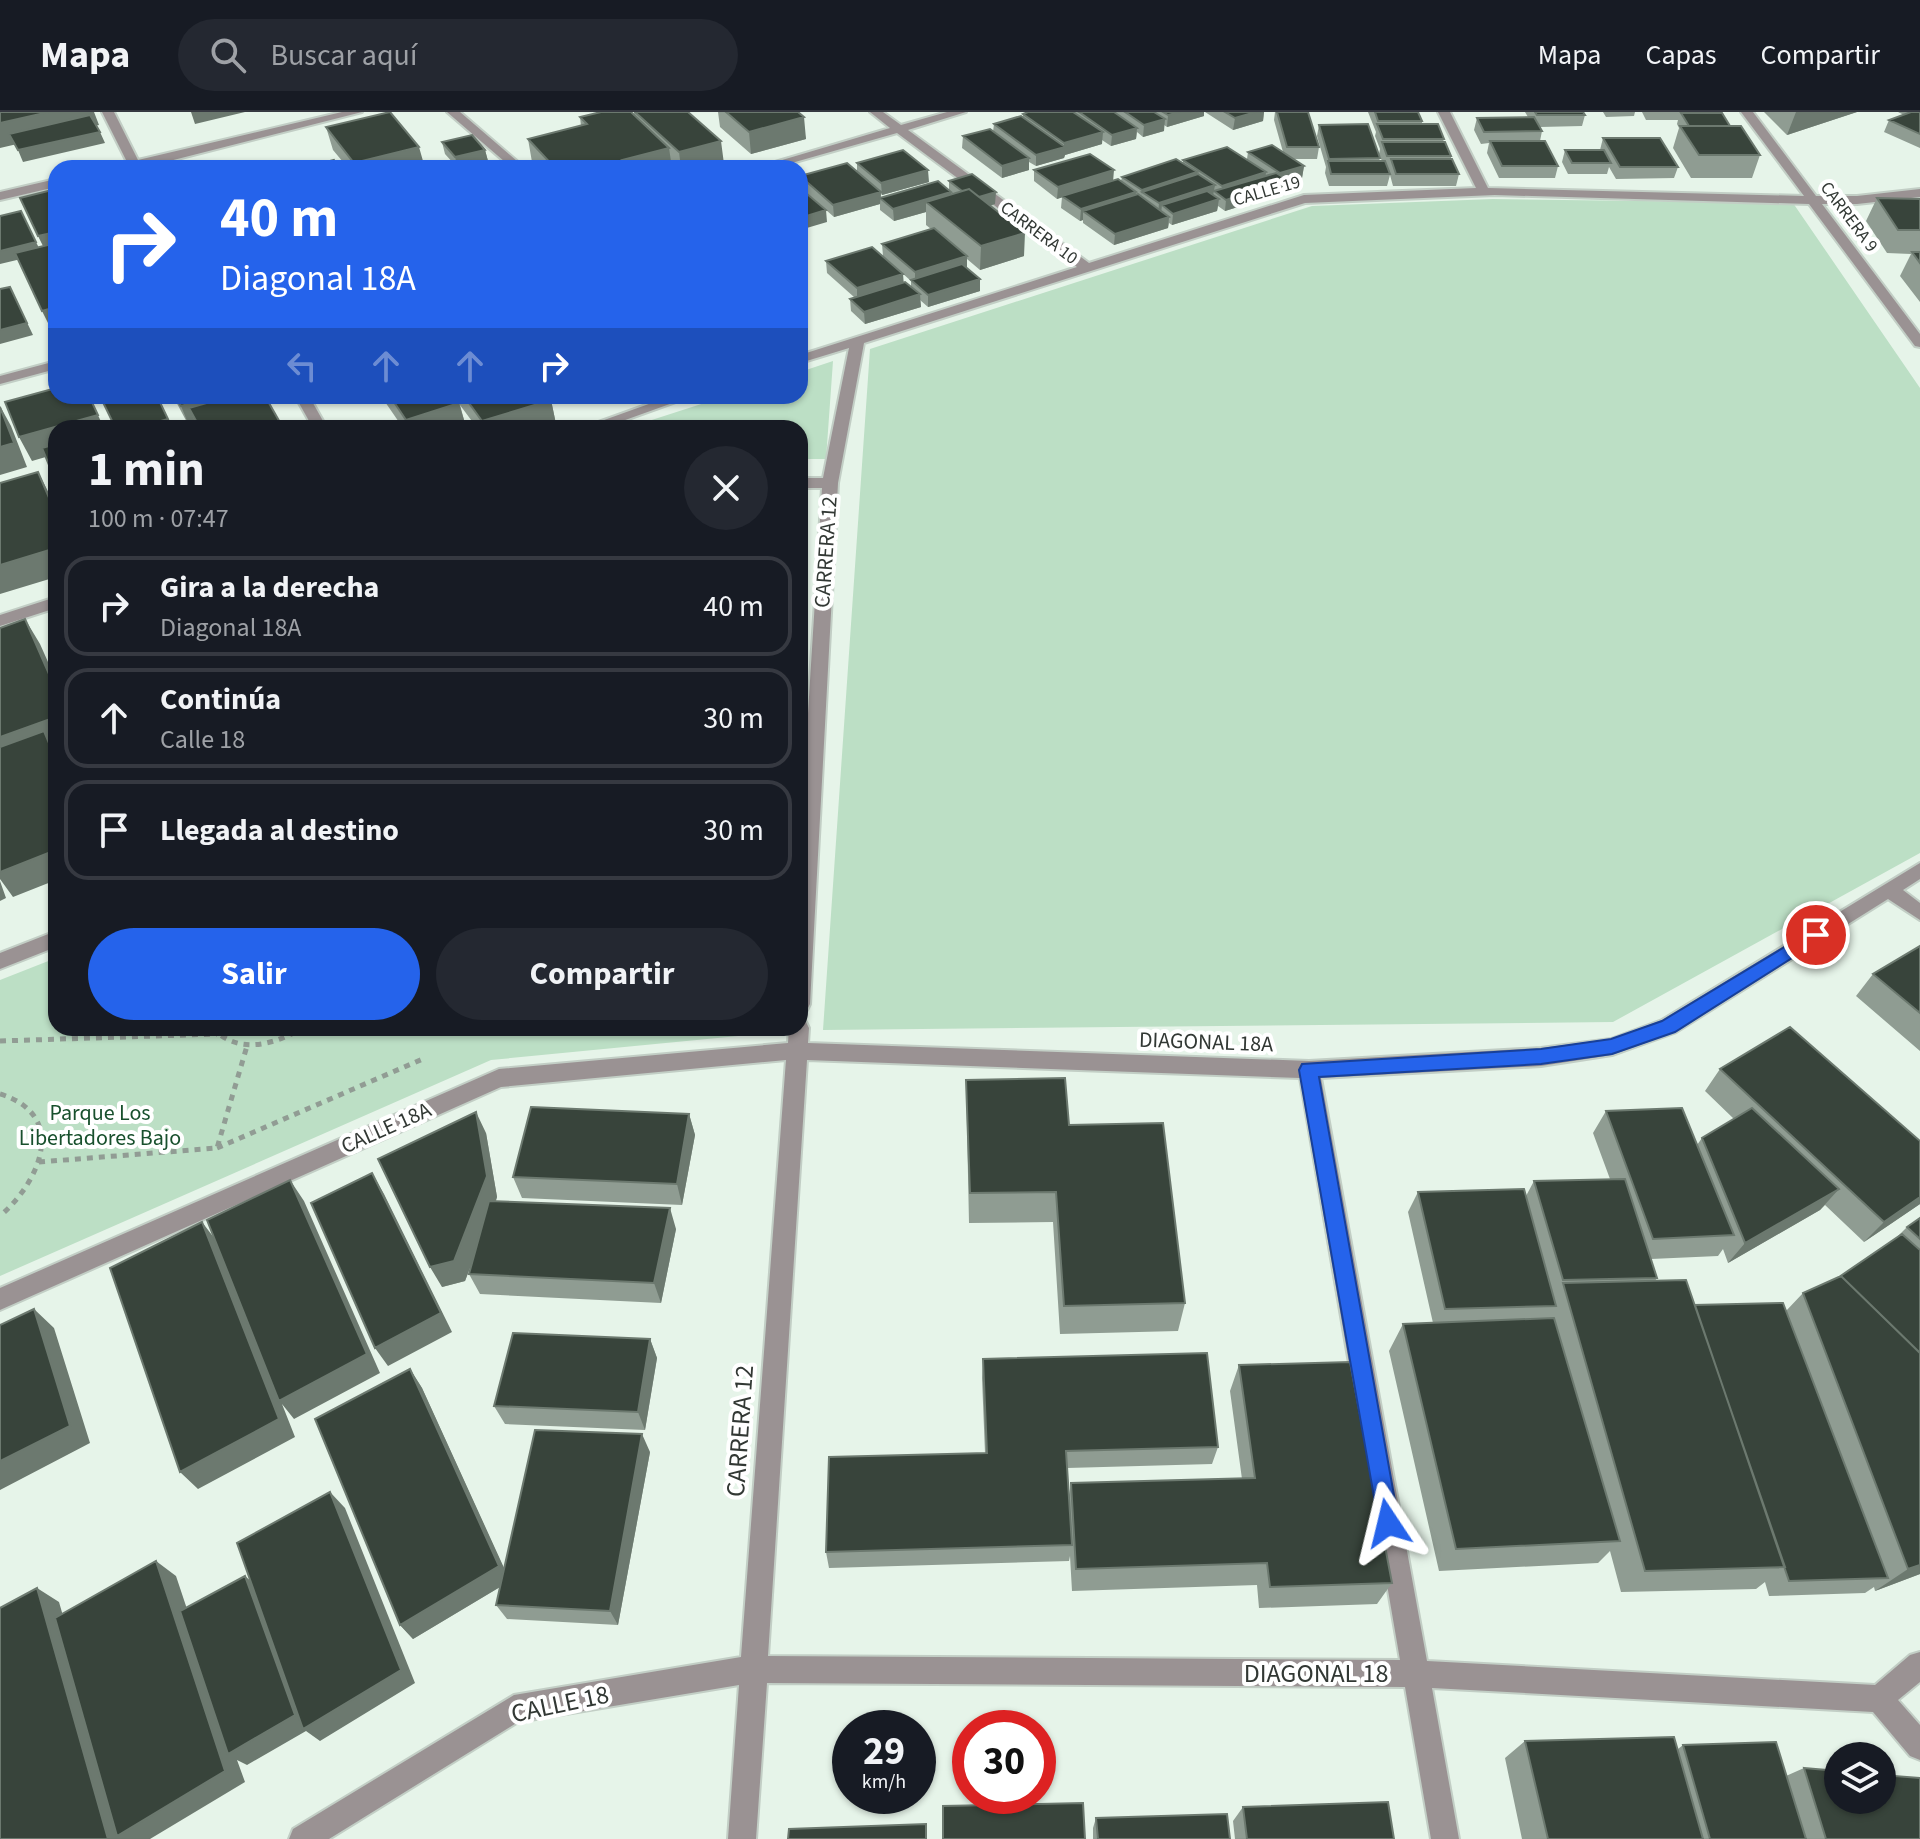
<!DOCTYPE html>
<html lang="es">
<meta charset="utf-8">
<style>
:root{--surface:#171b24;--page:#242831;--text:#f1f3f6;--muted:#9ea1a6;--line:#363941;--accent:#2563eb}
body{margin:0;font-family:"Source Sans 3",sans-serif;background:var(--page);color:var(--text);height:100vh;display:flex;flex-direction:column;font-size:30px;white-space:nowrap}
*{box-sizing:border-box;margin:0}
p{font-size:26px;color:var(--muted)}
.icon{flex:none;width:44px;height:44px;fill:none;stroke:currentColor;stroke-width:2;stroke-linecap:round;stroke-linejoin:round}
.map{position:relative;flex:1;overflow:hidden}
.details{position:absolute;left:48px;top:308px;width:760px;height:616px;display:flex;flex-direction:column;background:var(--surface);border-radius:24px;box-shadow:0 2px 6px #0004}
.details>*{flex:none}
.banner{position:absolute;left:48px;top:48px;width:760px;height:244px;border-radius:24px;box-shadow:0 2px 6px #0004;background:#2563eb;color:#fff;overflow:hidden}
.buttons{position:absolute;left:1824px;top:1630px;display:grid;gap:16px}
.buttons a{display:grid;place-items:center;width:72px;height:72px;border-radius:50%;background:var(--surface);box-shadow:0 2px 6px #0004;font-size:40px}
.speed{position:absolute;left:832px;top:1598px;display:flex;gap:16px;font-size:40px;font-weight:700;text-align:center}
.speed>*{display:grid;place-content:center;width:104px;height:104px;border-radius:50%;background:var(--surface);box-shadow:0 2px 6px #0004;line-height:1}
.speed small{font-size:20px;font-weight:400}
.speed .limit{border:12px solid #d22;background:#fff;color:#111}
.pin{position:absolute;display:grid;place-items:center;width:68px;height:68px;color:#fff;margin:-34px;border:4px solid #fff;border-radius:50%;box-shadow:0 2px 8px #0007}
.me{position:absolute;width:88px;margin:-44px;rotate:350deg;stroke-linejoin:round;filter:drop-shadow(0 0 6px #0008)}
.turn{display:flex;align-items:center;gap:28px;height:168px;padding:0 40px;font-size:36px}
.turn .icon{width:104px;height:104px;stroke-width:2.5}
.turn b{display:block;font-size:56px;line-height:68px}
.lanes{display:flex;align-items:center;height:76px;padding:0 40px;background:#0003;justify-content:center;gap:40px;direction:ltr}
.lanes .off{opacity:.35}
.round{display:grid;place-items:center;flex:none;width:84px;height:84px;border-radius:42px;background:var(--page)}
.headline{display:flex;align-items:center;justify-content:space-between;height:136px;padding:0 40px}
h1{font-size:48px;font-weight:700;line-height:60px}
.primary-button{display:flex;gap:16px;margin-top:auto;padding:16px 40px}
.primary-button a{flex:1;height:92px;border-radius:48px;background:var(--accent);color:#fff;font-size:32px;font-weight:700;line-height:92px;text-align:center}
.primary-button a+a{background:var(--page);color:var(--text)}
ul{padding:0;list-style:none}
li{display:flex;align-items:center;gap:24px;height:100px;margin:0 16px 12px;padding:0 24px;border:4px solid var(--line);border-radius:24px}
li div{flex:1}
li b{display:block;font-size:30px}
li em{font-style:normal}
header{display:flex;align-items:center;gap:48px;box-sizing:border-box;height:112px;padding:0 40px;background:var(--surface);border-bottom:2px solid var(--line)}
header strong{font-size:38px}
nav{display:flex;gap:44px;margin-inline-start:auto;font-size:28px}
.search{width:560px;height:72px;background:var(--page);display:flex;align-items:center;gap:20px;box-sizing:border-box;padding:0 28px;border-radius:44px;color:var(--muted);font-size:30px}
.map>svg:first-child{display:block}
.green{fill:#bcdfc5}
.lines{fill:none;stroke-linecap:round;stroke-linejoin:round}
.minor-casing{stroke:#c2cec5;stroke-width:4}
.path{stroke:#919c94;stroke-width:5;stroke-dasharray:6 6;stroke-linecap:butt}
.minor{fill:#9a9293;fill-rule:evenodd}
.wall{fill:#8f9c92}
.shaded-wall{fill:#6c796f}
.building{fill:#38443b;stroke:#6c796f;stroke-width:2}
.route{fill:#2563eb;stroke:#184099;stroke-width:2}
.labels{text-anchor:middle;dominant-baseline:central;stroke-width:8;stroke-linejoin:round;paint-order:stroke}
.far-street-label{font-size:18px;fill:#323834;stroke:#fff}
.street-label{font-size:22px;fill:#323834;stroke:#fff}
.park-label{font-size:22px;fill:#18502d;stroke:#fff}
.near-street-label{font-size:26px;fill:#323834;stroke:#fff}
</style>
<header>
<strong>Mapa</strong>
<div class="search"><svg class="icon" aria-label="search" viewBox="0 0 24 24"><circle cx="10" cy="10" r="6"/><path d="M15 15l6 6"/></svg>Buscar aquí</div>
<nav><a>Mapa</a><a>Capas</a><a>Compartir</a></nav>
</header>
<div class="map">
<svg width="1920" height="1727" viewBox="0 0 1920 1727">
<rect width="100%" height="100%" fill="#e6f4e9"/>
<path class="green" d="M1493,87L1793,91L1920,276V741L1613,910L823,918L870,237L1312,94Z
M833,249L826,347H800V316H627L726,284H800V260Z
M56,846V916H779V920L491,948L0,1164V868Z"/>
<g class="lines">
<g class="minor-casing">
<path id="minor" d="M102,0H114L138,48L342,0H362L142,56H113L127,50Z
M447,0H460L525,56H512Z
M870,0H883L901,13L947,0H966L908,18L1089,151L1304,83L1476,76L1438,0H1450L1488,76L1804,84L1741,0H1753L1816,84H1857L1920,77V85L1857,92H1822L1920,222V235L1915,234L1809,92L1495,83L1305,91L864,231L838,371L810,892L807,898L800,900V730L822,376H800V366H823L849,236L800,251V243L1077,155L897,21L774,56H755L890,16Z
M56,67V75L0,88V80Z
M56,249V257L0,272V264Z
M295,284H309L327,316H313Z
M671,284H692L603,316H582Z
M56,485V496L0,514V503Z
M1920,751V767L1903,778L1920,791V808L1888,787L1676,920L1612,943L1541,954L1321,966L1427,1549L1875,1573L1910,1543L1920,1540V1570L1898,1588L1920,1613V1648L1910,1644L1873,1600L1432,1576L1459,1727H1431L1405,1575L767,1571L756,1727H728L739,1573L518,1610L329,1727H289L293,1717L514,1583L741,1545L786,948L501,975L0,1198V1176L499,957L788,931L789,916H800V908L806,910L809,916L808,931L1309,949L1541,936L1611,927L1662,908ZM807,948L1300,966L1400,1548L768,1544Z
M56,819V835L0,857V841Z"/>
</g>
<path class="path" d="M212,916C239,943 273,933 303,916
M0,929L217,922
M0,982C69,1003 40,1070 0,1104
M217,1036L425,946
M39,1050L217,1036L247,934"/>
<use href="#minor" class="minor"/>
</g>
<path class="wall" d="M634,0H688L724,52L709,56H674L672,53V56H538L532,50L528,27L581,14L580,5L634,3Z
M718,0H801H799L806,27L751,42L720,15Z
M1028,0H1204V4L1167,15L1164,13V19L1143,25L1137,20L1136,27L1111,34L1102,28V32L1065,43L1064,46L1036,54L1029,50V58L1002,66L962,36L963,24L993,20L994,12L1023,5V2Z
M1205,0H1264L1263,9L1233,18Z
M1275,0H1308L1319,35L1317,47H1294L1304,54L1302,66L1288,70L1286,80L1225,99L1218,94L1217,99L1172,113L1169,111L1168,116L1114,133L1083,111V108L1080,109L1061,96L1062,85L1057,87L1034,69V58L1121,69L1122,65L1183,52V48L1247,47L1248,40H1283L1274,8Z
M1368,0H1418L1422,9V12L1444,27L1443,30L1451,44V47L1459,62L1456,74H1393L1390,63L1387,74H1329L1325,61L1326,55L1317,24L1319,13L1380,46L1379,49H1382L1379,42L1380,37L1375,24L1376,20Z
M1525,0H1583L1585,3L1582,14L1540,15L1542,19L1540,29L1558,54L1555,66H1499L1487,41L1489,31L1481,32L1474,18L1477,6L1528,5Z
M1603,0H1635L1634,4L1606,5Z
M1642,0H1707L1730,14L1760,43L1752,66H1691L1673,36L1679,16L1677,12L1678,8H1646Z
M1764,0H1857L1787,23Z
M1898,0H1920V36L1884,20L1889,8L1904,3Z
M326,15L425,56H348L333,38Z
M1603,26L1678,55L1674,66L1616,67L1609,55L1607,62H1568L1562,50L1565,38H1600Z
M442,30L485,38L488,49L480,51L454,52L445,42Z
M857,51L929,70L882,83L881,82V86L949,78V69L995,92L990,94L1024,144L980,158L967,147V156L980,167V179L928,195L920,188L921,195L865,212L851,199L850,187L854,185L827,161L826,149L903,170L911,175V169L883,144L882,132L931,117L926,113V100L894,109L880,98V92L834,105L801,76L800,64L857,60Z
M1877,86L1920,87V190L1900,164L1911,142L1887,141L1866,109Z
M173,284H265L283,316H190Z
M381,284H579L554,292L551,288L556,312L542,316H477L460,293L466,315L403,316Z
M1920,834V939L1856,884L1873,862Z
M1720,957L1920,1029V1092L1864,1130L1825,1093L1820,1098L1728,1151L1723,1137L1718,1144L1651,1147L1657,1166L1655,1169L1695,1193L1786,1199L1803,1181L1839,1165L1896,1126L1907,1115L1920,1106V1462L1875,1479L1874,1475L1865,1481L1769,1484L1765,1470L1756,1477L1621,1480L1610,1439L1598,1451L1439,1459L1389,1239L1403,1212L1433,1211L1408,1100L1418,1080L1526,1084L1534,1069L1610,1067L1593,1021L1606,999L1697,1033L1702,1026L1734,1007L1705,979Z
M966,968L1069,1013L1185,1191L1178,1219L1060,1222L1053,1110L969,1111Z
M689,1002L695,1023L682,1093L522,1086L513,1065Z
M486,1021L497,1085L496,1089L676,1117L661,1191L480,1182L469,1162L474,1145L465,1169L442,1175Z
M650,1227L657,1246L645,1318L505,1312L494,1294Z
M983,1247L1218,1335L1212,1352L1067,1356L1069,1383L1071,1371L1242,1367L1230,1279L1239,1253L1392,1471L1377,1492L1259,1496L1257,1473L1072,1479L1070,1444L1069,1449L829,1456L826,1440L985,1341L982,1266Z
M410,1257L422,1276L504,1457L650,1340L618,1513L507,1507L496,1493L500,1475L413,1527L400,1513Z
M1525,1629L1678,1637L1683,1633L1786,1664L1804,1656L1920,1727H1522L1505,1646Z
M1243,1695L1394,1727H1235L1233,1709Z
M1096,1706L1230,1727H1093V1716Z"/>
<path class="shaded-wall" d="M49,0H94L99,13L0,36V11Z
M191,0H245L195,12Z
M1180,0H1204V4L1167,15L1168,3Z
M1256,0H1264L1263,9L1233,18L1235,6Z
M1796,0H1857L1787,23Z
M804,5L806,27L751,42L749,20Z
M1165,7L1164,19L1143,25L1144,13Z
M1137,16L1136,27L1111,34L1112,23Z
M100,20L105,31L23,50L18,38Z
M1103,20L1102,32L1065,43L1064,46L1036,54V43L1064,35V31Z
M721,29L724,52L709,56H681L679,40Z
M419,35L425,56H356L354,51Z
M669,36L672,56H623L622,48Z
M485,38L488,49L458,56L455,45Z
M1029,46V58L1002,66V54Z
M1304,54L1302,66L1288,70L1286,80L1225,99L1226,88L1279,71L1280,61Z
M928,58L929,70L882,83L881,71Z
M1114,58L1113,70L1057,87L1058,75Z
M1197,60L1196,72L1142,80L1141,90L1142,78Z
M1266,60L1265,72L1221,85L1222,74Z
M1215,73L1213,84L1162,93L1161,102L1158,103L1159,91Z
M881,80L880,92L834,105L833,93Z
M951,80V92L926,90V100L894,109L893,97Z
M996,80L995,92L972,99V87Z
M1136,80L1135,91L1083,99V108L1080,109L1081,97Z
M1219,87L1217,99L1172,113L1173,102Z
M826,98L827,110L800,118V106Z
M1169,105L1168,116L1114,133L1115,122Z
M56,120V133L44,136L38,124Z
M1025,121L1024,144L980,158L981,134Z
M36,130L42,142L0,152V139Z
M967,144V156L915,172V160Z
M903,162L904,174L857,188V176Z
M980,167V179L928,195V183Z
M10,175L33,223L0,232V218Z
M920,182L921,195L865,212L864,200Z
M56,195V222L54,223L42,199Z
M89,284L104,316H56V342L32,349L19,325Z
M216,284H263L189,296L198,316H190L181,294Z
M552,284H579L554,292Z
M551,288L556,312L542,316H484L482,309Z
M459,291L466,315L409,316L406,308Z
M0,294L11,314L27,355L0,363Z
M168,307L172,316H136Z
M38,360L56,395V402Z
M56,436V465L0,482V453Z
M25,507L40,532L56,568V578Z
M56,605V635H54L56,638V648L0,655V625Z
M56,738V768L13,785L0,767V760Z
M0,769L6,786L0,789Z
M476,1000L486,1021L497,1085L465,1169L442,1175L430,1155Z
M689,1002L695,1023L682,1093L677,1072Z
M372,1061L384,1082L452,1220L388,1254L375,1236Z
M290,1068L304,1089L380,1261L294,1307L282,1292L295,1325L198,1377L180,1360L202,1110L218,1131Z
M1839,1077L1820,1098L1728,1151L1745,1131Z
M1920,1085V1092L1864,1130L1884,1110Z
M670,1096L676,1117L661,1191L654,1171Z
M34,1197L54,1216L90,1331L0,1378V1349Z
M650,1227L657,1246L645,1318L638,1300Z
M410,1257L422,1276L510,1469L413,1527L400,1513Z
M642,1322L650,1340L618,1513L610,1499Z
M330,1380L345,1396L415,1571L320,1629L306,1619L247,1653L237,1648L245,1670L150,1727H108L37,1476L59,1490L125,1719L156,1449L176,1464L234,1638L245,1464L262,1479Z
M1920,1453V1462L1875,1479L1908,1457Z"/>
<path class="building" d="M0,0H49L0,11Z
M390,0L419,35L354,51L326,15Z
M601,0H631L669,36L622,48L629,56H555L528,27L587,12L580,5Z
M635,0H688L721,29L679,40Z
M726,0H798L804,5L749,20Z
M1028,0H1073L1103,20L1064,31L1023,2Z
M1079,0H1114L1137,16L1112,23Z
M1125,0H1154L1165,7L1144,13Z
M1163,0H1180L1168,3Z
M1225,0H1256L1235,6Z
M1277,0H1308L1319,35H1287Z
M1375,0H1418L1422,9H1378Z
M1535,0H1583L1585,3H1537Z
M1911,0H1920V22L1889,8Z
M1681,1H1722L1730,14H1689Z
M90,3L100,20L18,38L9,22Z
M1021,4L1065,35L1036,43L994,12Z
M1534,5L1542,19L1484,20L1477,6Z
M1368,12L1380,46L1329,47L1319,13Z
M1377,12H1438L1444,27H1383Z
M1680,14H1741L1760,43H1699Z
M990,17L1029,46L1002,54L963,24Z
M472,23L485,38L455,45L442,30Z
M1603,26H1660L1678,55H1620Z
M1490,29H1545L1558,54H1502Z
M1382,30H1445L1451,44H1387Z
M1272,33L1304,54L1280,61L1248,40Z
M1227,35L1266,60L1222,74L1183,48Z
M903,38L928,58L881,71L857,51Z
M1565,38H1604L1611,51H1572Z
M1090,42L1114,58L1058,75L1034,58Z
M476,47L484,56H440Z
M1176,47L1197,60L1142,78L1122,65Z
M1391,47H1452L1459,62H1396Z
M334,48L340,56H303Z
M1328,49H1385L1390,62H1331Z
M847,51L881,80L833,93L800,64Z
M123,52L126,56H104Z
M1276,61L1288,68L1226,88L1214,79Z
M972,62L996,80L979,85L969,77L962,79L949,69Z
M1198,62L1215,73L1159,91L1142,80Z
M1118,67L1136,80L1081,97L1062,84Z
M938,69L951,80L893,97L880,86Z
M800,76L826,98L800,106Z
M56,77V120L38,124L20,86Z
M969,77L1025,121L981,134L926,90Z
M1207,79L1219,87L1173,102L1162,93Z
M1138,82L1169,105L1115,122L1083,99Z
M1877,86L1920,87V118H1898Z
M21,99L36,130L0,139V104Z
M934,116L967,144L915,160L882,132Z
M56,131V195L42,199L15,141Z
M872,135L903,162L857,176L826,149Z
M1912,140H1920V151Z
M962,152L980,167L928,183L911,168Z
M905,170L920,182L864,200L850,187Z
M10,175L27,211L0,218V177Z
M56,276V284H89L98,303L19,325L5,290Z
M100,284H157L168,307L136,316H117L116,314L115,315Z
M175,284H216L181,294Z
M231,284H265L282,314L276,316H200L189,296Z
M390,284H454L459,291L406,308Z
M464,284H548L551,288L482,309Z
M0,295L14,331L0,335Z
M56,332V370L42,336Z
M38,360L56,402V436L0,453V371Z
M25,507L56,578V605L0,625V516Z
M44,619L56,648V738L0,760V635Z
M1920,834V901L1873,862Z
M1790,915L1920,1029V1085L1884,1110L1720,957Z
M1065,966L1069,1013L1163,1011L1185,1191L1064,1194L1056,1080L970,1081L966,968Z
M531,995L689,1002L677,1072L513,1065Z
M1682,996L1734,1123L1653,1127L1606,999Z
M1752,996L1839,1077L1745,1131L1702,1026Z
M476,1000L487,1064L454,1149L430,1155L378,1047Z
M372,1061L441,1201L375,1236L311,1091Z
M1625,1067L1657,1166L1563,1168L1534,1069Z
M290,1068L367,1242L279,1289L207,1108Z
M1524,1077L1556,1194L1445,1197L1418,1080Z
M489,1089L670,1096L654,1171L469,1162Z
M1920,1106V1127L1907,1115Z
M202,1110L279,1307L180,1360L110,1156Z
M1902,1122L1920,1138V1241L1841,1164L1839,1165Z
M1841,1164L1920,1241V1453L1908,1457L1803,1181Z
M1686,1168L1785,1455L1645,1459L1563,1171Z
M1783,1191L1888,1466L1789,1469L1695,1193Z
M34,1197L70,1314L0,1349V1213Z
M1554,1206L1620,1429L1456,1437L1403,1212Z
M513,1221L650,1227L638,1300L494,1294Z
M1207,1241L1218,1335L1066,1339L1072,1433L826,1440L829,1345L987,1341L983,1247Z
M1350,1250L1392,1471L1270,1475L1267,1451L1076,1457L1071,1371L1255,1366L1239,1253Z
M410,1257L499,1454L400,1513L315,1307Z
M535,1318L642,1322L610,1499L496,1493Z
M330,1380L401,1558L303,1617L237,1431Z
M156,1449L225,1659L117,1724L55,1506Z
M245,1464L295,1603L228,1642L180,1499Z
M37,1476L108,1727H0V1496Z
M1674,1625L1703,1727H1548L1525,1629Z
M1776,1630L1806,1727H1710L1683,1633Z
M1804,1656L1838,1659V1688H1882V1663L1920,1666V1727H1826Z
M1388,1690L1394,1727H1247L1243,1695Z
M1083,1691L1085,1727H943V1694Z
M1227,1702L1230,1727H1098L1096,1706Z
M926,1712V1727H788L789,1717Z"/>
<path class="route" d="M1816,816L1825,823L1822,827L1675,920L1612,942L1541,952L1319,965L1399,1411L1396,1419L1388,1423L1380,1419L1299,958L1302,952L1541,937L1611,927L1662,909Z"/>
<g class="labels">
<g class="far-street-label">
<text transform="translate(1267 79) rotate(-16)">CALLE 19</text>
<text transform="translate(1849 105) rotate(53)">CARRERA 9</text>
<text transform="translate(1039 121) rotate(37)">CARRERA 10</text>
</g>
<g class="street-label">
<text transform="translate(826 440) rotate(-86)">CARRERA 12</text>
<text transform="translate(1206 930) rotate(2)">DIAGONAL 18A</text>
<text transform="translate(386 1016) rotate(-24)">CALLE 18A</text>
</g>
<g class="park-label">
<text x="100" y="1001">Parque Los<tspan x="100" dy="25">Libertadores Bajo</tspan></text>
</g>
<g class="near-street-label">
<text transform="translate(740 1319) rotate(-86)">CARRERA 12</text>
<text x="1316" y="1561">DIAGONAL 18</text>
<text transform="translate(560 1592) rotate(-12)">CALLE 18</text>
</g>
</g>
</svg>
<div class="buttons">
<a><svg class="icon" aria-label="layers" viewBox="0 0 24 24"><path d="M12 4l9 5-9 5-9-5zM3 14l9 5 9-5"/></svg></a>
</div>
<div class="speed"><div>29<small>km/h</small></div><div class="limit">30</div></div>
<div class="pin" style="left:1816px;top:823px;background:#d93025"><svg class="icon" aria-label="arrive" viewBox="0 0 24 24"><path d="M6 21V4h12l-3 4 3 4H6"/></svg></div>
<svg class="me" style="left:1388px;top:1411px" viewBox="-20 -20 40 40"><path d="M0-17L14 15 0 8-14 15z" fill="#2563eb" stroke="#fff" stroke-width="4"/></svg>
<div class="banner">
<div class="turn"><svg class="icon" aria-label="right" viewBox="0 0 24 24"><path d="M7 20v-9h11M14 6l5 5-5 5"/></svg><div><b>40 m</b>Diagonal 18A</div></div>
<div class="lanes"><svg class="icon off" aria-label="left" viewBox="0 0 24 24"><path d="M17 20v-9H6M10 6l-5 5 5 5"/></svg><svg class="icon off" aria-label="ahead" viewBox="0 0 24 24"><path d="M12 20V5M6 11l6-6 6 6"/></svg><svg class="icon off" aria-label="ahead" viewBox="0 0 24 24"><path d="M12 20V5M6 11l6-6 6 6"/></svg><svg class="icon" aria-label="right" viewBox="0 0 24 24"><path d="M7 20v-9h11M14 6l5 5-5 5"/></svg></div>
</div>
<section class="details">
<div class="headline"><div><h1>1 min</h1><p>100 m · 07:47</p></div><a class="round"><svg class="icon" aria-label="close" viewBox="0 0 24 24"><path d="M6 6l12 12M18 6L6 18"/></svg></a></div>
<ul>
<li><svg class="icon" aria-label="right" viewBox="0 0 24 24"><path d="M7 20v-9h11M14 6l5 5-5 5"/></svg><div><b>Gira a la derecha</b><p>Diagonal 18A</p></div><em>40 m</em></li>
<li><svg class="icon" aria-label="ahead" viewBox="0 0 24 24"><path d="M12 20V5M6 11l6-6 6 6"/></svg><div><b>Continúa</b><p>Calle 18</p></div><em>30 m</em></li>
<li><svg class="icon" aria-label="arrive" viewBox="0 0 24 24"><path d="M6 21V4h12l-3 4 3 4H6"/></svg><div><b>Llegada al destino</b></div><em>30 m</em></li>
</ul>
<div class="primary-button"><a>Salir</a><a>Compartir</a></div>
</section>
</div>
